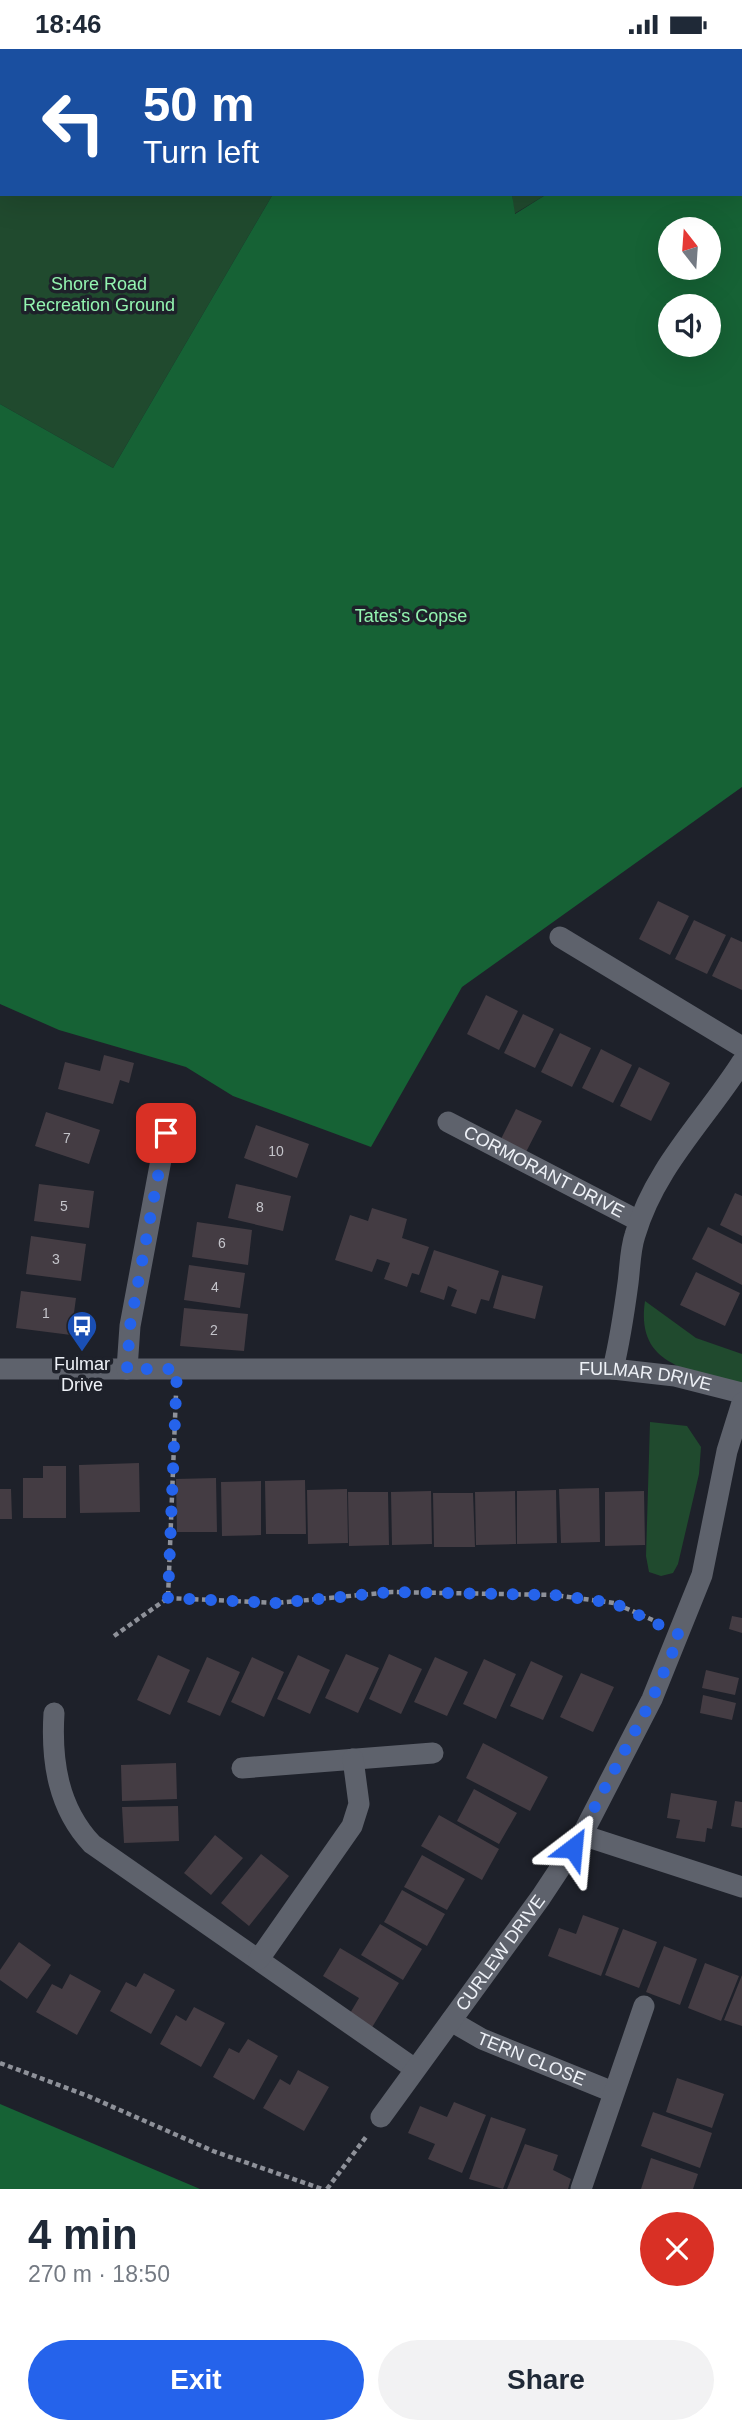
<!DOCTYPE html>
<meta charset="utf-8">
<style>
:root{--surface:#fff;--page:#f2f2f3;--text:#1f2937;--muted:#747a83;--accent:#2563eb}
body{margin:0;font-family:Arial,sans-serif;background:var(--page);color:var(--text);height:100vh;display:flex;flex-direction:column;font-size:26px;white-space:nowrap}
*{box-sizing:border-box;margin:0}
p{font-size:23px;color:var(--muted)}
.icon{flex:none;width:38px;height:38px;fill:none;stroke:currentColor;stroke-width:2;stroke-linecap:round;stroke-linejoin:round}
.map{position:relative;height:2140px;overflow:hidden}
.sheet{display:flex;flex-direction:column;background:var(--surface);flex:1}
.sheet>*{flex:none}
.hud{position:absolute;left:0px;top:0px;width:742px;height:147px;box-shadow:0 7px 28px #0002;background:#1a4fa0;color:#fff;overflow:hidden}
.needle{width:46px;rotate:343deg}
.fabs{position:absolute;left:658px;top:168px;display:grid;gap:14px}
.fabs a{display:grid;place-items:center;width:63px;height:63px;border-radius:50%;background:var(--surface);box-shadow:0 7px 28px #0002;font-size:35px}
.pin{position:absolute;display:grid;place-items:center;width:60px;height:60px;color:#fff;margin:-30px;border-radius:14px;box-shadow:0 4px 10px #0006}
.me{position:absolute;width:77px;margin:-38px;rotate:29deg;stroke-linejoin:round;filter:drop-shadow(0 0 5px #0008)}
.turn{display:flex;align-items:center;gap:24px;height:147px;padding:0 28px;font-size:32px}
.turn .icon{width:91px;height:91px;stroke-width:2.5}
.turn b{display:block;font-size:49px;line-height:60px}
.round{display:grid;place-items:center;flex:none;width:74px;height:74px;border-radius:37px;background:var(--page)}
.summary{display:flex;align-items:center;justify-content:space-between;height:119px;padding:0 28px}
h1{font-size:42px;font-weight:800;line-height:52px}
.primary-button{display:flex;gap:14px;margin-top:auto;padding:14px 28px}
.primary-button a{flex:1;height:80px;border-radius:42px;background:var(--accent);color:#fff;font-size:28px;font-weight:800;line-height:80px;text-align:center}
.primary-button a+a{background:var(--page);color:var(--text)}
.status{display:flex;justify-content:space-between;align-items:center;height:49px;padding:0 35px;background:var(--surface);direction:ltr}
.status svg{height:19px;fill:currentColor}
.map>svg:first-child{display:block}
.green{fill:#204a2e}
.forest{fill:#166235;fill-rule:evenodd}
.building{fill:#443c43}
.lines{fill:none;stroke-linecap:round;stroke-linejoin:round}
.path{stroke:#8e9199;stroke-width:4.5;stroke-dasharray:5 3.5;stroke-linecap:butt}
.street{stroke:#5e626c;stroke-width:21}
.route{stroke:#2563eb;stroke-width:12;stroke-dasharray:0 21.6}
.labels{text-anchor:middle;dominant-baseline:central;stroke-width:7;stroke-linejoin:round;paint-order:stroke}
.number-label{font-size:14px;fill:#c4c4ca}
.park-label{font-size:18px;fill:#93f4b0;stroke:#1e212a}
.street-label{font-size:18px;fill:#eef1f7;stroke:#1e212a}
.poi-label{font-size:18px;fill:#eef1f7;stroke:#1e212a}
</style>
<div class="status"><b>18:46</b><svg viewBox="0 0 49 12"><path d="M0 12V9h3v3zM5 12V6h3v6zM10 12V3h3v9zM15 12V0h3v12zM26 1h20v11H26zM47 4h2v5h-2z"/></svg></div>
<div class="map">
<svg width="742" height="2140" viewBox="0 0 742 2140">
<rect width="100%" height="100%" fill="#1e212a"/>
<path class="green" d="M0,0H742V24L740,2H2V145H273L113,419L0,355Z
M512,145H547L514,165Z
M645,1252L696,1289L742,1305V1336C692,1321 635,1319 645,1252Z
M650,1373L687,1377L701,1398L699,1425L678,1515L673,1524L661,1527L649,1523L646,1507Z"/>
<path class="forest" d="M742,24V738L462,938L371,1098L233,1047L186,1018L59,981L0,955V355L113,419L273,145H512L515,165L547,145H740ZM670,180H709V219H670ZM670,257H709V296H670Z
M0,2055L200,2140H0Z"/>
<path class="building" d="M658,852L689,867L670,906L639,890Z
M694,871L726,886L707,925L675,910Z
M731,888L742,893V941L712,927Z
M486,946L518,962L499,1001L467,985Z
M523,965L554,980L535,1019L504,1004Z
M560,984L591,999L572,1038L541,1023Z
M601,1000L632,1016L613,1054L582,1039Z
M104,1006L134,1014L129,1034L120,1031L113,1055L58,1040L65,1013L100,1022Z
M639,1018L670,1034L651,1072L620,1057Z
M516,1060L542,1072L526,1103L501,1090Z
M46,1063L100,1081L89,1115L35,1097Z
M256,1076L309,1095L297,1129L244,1109Z
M39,1135L94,1142L89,1179L34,1172Z
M236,1135L291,1147L283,1182L228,1169Z
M735,1144L742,1147V1187L720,1176Z
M372,1159L407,1170L402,1189L429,1198L419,1226L412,1224L407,1238L384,1230L390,1214L377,1210L372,1223L335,1211L350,1166L368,1172Z
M197,1173L252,1181L248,1216L192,1208Z
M708,1178L742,1195V1236L692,1210Z
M31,1187L86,1195L81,1232L26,1225Z
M434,1201L499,1222L489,1252L481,1250L476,1265L451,1257L457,1241L448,1237L444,1251L420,1243Z
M189,1216L245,1224L240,1259L184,1251Z
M696,1223L740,1244L725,1277L680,1256Z
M502,1226L543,1237L535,1270L493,1259Z
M21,1242L76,1249L71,1286L16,1279Z
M184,1259L248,1265L244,1302L180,1297Z
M139,1414L140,1463L80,1464L79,1416Z
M43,1417H66V1469H23V1429H43Z
M216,1429L217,1483H177L176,1430Z
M305,1431L306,1485H266L265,1432Z
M261,1432V1486L222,1487L221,1433Z
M599,1439L600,1493L561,1494L559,1440Z
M0,1440H11L12,1470H0Z
M347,1440L348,1494L308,1495L307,1441Z
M556,1441L557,1494L517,1495V1442Z
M431,1442L432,1495L392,1496L391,1443Z
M515,1442L516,1495L476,1496L475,1443Z
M644,1442L645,1496L605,1497V1443Z
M348,1443H388L389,1496L349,1497Z
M433,1444H473L475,1498H434Z
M732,1567L742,1569V1584L729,1580Z
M346,1605L379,1619L358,1664L325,1649Z
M389,1605L422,1620L401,1665L369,1650Z
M158,1606L190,1621L170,1666L137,1651Z
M298,1606L330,1621L310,1665L277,1650Z
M207,1608L240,1623L220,1667L187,1653Z
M252,1608L284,1623L264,1668L231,1653Z
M435,1608L468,1623L447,1667L414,1653Z
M484,1610L516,1625L496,1670L463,1655Z
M531,1612L563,1627L543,1671L510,1657Z
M706,1621L739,1629L735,1646L702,1639Z
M581,1624L614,1638L593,1683L560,1668Z
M703,1646L736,1654L732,1671L700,1664Z
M483,1694L548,1728L530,1762L466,1729Z
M176,1714L177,1750L122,1752L121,1716Z
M474,1740L517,1764L499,1795L457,1772Z
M671,1744L717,1752L712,1780L707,1779L705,1793L676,1789L680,1771L667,1769Z
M735,1752L742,1753V1779L731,1777Z
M178,1757L179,1792L124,1794L122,1758Z
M439,1766L499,1800L482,1831L421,1797Z
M215,1786L243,1809L211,1846L184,1824Z
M261,1805L289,1827L249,1877L221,1854Z
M422,1806L465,1830L447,1861L404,1838Z
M402,1841L445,1865L427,1897L384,1873Z
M583,1866L619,1879L601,1927L548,1907L559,1879L576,1885Z
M380,1875L422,1900L403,1931L361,1906Z
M623,1880L657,1893L639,1939L605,1926Z
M19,1893L51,1916L27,1950L0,1931V1921Z
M664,1897L697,1910L680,1956L646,1943Z
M340,1899L399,1934L371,1980L349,1966L359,1949L323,1927Z
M705,1914L739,1927L721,1972L688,1959Z
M144,1924L175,1941L151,1985L110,1962L126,1933L136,1938Z
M70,1925L101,1942L77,1986L36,1963L52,1935L62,1940Z
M742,1926V1977L724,1971Z
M194,1958L225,1974L201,2018L160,1995L176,1966L186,1972Z
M248,1990L278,2007L254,2051L213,2028L229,1999L239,2004Z
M298,2021L329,2038L304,2082L263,2059L280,2030L290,2036Z
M677,2029L724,2045L712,2079L666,2063Z
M454,2053L486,2066L462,2124L428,2110L435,2095L408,2084L420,2057L447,2068Z
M653,2063L712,2084L700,2119L641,2097Z
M491,2068L526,2080L503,2140L469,2130Z
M525,2095L558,2106L553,2121L571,2130L568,2140H507Z
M651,2109L698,2125L693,2140H641Z"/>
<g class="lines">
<path class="path" d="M168,1549L276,1554L392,1543L554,1546L614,1554L655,1572
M114,1587L168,1549L176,1345
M0,2014L88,2047L213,2102L322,2140
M327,2140L366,2088"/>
<g class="street">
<path d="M560,888L742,998"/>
<path id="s1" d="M448,1073L639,1172"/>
<path id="s2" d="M0,1320H613L675,1327L742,1344"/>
<path d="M127,1320L130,1277L166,1084"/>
<path d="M613,1320C620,1291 624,1264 628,1234C630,1219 630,1201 635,1186C655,1118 705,1071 742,1013"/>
<path d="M54,1664C51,1712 58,1759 92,1795L415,2020"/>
<path d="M242,1719L433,1704"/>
<path d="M582,1786L742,1838"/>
<path d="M259,1910L352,1777L359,1755L353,1710"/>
<path id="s3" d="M451,1972L482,1990L613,2043"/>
<path id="s4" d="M381,2068L541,1848L582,1786L652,1650L702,1526L727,1402L742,1354"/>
<path d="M581,2140L644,1957"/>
</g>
</g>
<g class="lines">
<path class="route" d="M166,1084L130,1277L127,1320H177L168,1549L276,1554L392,1543L554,1546L614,1554L680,1586L652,1650L573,1799"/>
</g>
<defs>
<g id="bus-pin" transform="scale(1.575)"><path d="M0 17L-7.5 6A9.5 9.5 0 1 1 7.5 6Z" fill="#1a4fb4" stroke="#1e212a"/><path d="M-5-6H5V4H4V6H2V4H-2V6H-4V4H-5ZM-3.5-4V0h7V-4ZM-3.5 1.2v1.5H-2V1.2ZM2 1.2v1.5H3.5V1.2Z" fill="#fff"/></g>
</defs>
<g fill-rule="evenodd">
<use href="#bus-pin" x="82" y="1277"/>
</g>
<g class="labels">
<g class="number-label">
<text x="67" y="1089">7</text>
<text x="276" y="1102">10</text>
<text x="64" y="1157">5</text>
<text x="260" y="1158">8</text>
<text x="222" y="1194">6</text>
<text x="56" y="1210">3</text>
<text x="215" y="1238">4</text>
<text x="46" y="1264">1</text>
<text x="214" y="1281">2</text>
</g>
<g class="park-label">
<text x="99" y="235">Shore Road<tspan x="99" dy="21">Recreation Ground</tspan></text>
<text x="411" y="567">Tates's Copse</text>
</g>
<g class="street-label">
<text stroke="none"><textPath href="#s1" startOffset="108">CORMORANT DRIVE</textPath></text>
<text stroke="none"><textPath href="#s2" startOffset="646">FULMAR DRIVE</textPath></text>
<text stroke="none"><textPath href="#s4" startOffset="203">CURLEW DRIVE</textPath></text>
<text stroke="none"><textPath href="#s3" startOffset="89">TERN CLOSE</textPath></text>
</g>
<g class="poi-label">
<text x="82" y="1315">Fulmar<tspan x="82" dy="21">Drive</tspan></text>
</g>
</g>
</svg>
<div class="fabs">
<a><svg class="needle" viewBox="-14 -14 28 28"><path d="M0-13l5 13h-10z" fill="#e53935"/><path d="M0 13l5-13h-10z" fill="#747a83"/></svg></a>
<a><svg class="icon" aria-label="sound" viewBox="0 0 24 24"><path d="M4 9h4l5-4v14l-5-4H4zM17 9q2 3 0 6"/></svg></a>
</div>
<div class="pin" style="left:166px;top:1084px;background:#d93025"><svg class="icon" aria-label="arrive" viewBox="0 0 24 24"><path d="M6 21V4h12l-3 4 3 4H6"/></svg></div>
<svg class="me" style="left:573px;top:1799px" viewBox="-20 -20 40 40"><path d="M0-17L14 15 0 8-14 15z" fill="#2563eb" stroke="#fff" stroke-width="4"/></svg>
<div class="hud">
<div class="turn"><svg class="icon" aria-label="left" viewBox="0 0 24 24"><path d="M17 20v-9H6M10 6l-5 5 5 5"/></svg><div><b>50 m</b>Turn left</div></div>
</div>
</div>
<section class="sheet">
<div class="summary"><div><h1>4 min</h1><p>270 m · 18:50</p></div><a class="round" style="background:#d93025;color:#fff"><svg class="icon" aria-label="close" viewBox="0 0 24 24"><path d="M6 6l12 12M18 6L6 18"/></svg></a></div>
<div class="primary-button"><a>Exit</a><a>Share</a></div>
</section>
